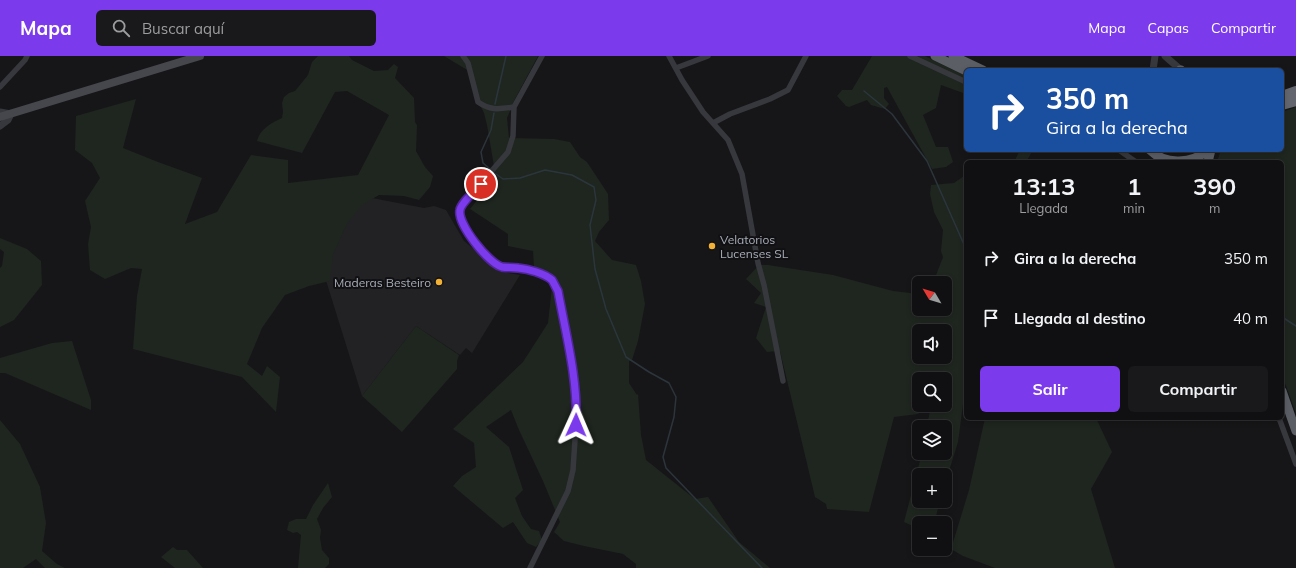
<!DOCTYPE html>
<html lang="es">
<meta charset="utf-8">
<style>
:root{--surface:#101012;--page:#19191b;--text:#f1f3f6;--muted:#9c9d9f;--line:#303032;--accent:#7c3aed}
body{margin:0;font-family:Mulish,sans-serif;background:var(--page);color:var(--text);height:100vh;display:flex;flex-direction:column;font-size:15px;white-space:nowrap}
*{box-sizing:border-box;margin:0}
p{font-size:13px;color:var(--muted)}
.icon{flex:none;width:22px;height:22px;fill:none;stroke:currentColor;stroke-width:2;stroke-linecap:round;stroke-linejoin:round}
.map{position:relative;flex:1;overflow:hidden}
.details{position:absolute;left:964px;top:104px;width:320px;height:260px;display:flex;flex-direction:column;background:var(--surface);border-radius:6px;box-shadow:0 2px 6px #0003,0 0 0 1px var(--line)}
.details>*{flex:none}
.guide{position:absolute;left:964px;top:12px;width:320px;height:84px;border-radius:6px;box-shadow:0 2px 6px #0003,0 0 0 1px var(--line);background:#1a4fa0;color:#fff;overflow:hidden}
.needle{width:26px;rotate:308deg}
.controls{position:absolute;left:912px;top:220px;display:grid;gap:8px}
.controls a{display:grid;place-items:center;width:40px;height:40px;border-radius:6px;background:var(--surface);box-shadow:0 2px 6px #0003,0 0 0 1px var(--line);font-size:20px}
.pin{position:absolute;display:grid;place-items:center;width:34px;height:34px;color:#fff;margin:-17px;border:2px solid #fff;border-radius:50%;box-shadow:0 1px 4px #0007}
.me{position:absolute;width:44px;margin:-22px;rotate:1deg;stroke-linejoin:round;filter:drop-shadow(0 0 3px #0008)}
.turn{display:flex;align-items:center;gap:14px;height:84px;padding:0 16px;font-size:18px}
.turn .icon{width:52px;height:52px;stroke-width:2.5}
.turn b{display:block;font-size:28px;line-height:34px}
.eta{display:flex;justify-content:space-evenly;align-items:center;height:68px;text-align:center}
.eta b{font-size:24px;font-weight:700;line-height:28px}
.cta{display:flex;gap:8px;margin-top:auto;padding:8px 16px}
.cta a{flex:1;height:46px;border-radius:6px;background:var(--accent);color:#fff;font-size:16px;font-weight:700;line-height:46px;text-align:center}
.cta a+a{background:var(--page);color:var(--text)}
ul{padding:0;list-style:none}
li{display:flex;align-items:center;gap:12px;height:60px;padding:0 16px}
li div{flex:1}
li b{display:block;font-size:15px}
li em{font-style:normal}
header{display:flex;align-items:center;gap:24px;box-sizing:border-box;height:56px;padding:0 20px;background:var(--accent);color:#fff}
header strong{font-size:19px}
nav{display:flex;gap:22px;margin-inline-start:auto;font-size:14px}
.search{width:280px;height:36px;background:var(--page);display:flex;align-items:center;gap:10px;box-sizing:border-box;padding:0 14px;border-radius:6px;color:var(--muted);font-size:15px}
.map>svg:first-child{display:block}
.built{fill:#222225}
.green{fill:#1e261f;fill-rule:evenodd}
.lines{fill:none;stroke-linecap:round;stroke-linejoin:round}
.stream{stroke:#2c353c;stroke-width:1.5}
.minor{stroke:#37383d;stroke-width:5.5}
.tertiary{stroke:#37383d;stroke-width:7}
.secondary{stroke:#45474d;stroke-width:8}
.trunk{stroke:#5b5e65;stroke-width:9}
.motorway{stroke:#63666e;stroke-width:10}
.route-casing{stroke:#51269a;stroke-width:10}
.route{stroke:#7c3aed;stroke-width:7}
.poi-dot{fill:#f2b134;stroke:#111113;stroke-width:1.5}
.labels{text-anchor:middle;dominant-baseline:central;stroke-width:4;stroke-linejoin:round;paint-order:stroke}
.poi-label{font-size:12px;fill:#a8adb8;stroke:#111113;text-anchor:start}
</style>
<header>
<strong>Mapa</strong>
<div class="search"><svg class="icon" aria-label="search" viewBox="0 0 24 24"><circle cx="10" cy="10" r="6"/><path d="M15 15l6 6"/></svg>Buscar aquí</div>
<nav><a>Mapa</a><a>Capas</a><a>Compartir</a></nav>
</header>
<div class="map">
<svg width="1296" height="512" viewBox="0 0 1296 512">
<rect width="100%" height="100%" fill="#161618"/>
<path class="built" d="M372,142L424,152L434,150L446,154L464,185L502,216L520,219L472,297L466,292L460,299L416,270L362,340L324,218L356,147Z"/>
<path class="green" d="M318,0H349L352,4L374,15L388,14L394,8L398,11L395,22L414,42L415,66L417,69L416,95L425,111L433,120L430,131L419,144L404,140L379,139L362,149L347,168L333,199L330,225L309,230L285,239L262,272L247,308L262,320L267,310L280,321L276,356L242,321L133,293L137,240L142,213L131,212L105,223L90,214L88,188L91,171L85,145L100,122L92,107L75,94L76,60L136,43L123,92L158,106L202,122L185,168L217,156L251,99L288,104V127L358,119L389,59L347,35L335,36L302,97L257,85C260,73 271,67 282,62L283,56L282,47L284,41L289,37L295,35L308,19L312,6Z
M444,0H538L515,43L507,62L509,82L554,83L570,86L580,101L587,106L608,138L609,164L599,176L595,185L612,204L636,209L641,225L645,248L638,285L632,304L629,305V327L637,339L638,338L641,379L646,404L695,443L708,441L739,486L770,512H636V508L623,498L584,490L564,485L554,476L560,466L543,425L519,374L511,354L486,371L509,391L523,434L515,442L522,460L531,473L539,475L542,484L536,491L527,487L513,466L503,472L453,430L462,420L476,411L474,387L453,373L523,306L548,267L552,231L534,211L533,195L508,190V178L470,153L497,120L495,116L487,69L484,57L473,35L469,15Z
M872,0H925L966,20V38L941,29L936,52L923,59L936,91H948L953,106L946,111L932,113L887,31L884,32V42L889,48L885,53L871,49L867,44L849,51L846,50L837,40L842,34H852Z
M1296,51V357L1282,319V106H1217L1221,94H1282V56Z
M1020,94H1033L1026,106H1014Z
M966,114V326L958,386L945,428V419H919V445H940L934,467H919V473L904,466L922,397H945V371H927L931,349H945V323H919V349H926L918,358L894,361L869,456L827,453L826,448L815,441L780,295L767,296L756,282L766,251L754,247L761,237L746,223L759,209H768L833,219L893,235L919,238V253H945V227H933L943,201L941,195L943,174L934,156L930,138L931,129L954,127L964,120ZM919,275H945V301H919Z
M0,182L27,193L41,205L42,229L14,264L0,271V212L2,210L4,196L0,193Z
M416,270L459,299L457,305V313L402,376L362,340Z
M72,285L91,344V354L5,317H0V302L52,287Z
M985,362H1096L1112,396L1091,433L1115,512H995L963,500L951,493L969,434Z
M0,364L20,388L40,431L46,467L42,495L57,508L65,512H45L36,503L23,512H0Z
M328,427L332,441L323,452L317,463L321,474L320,482L322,494L329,502V508L325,512H298L301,479L297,476L293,477L287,474L289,466L296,463H306L313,449Z
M173,491L177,494H187L203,512H175L161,501Z"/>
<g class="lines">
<path class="stream" d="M864,35L892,58L927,105L966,193
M495,48L506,0
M490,113L483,107L481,96L491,74L494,57
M493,116L503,123L520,122L545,114L572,119L594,131L596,144L590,169L595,213L606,253L626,301L649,316L669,327L676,341L674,361L663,401L666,412L762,512
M1282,261L1296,270"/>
<path class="minor" d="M463,0L468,7L478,46C491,55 499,53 514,51
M669,0L682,24L703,56L728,84L742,118L758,207L764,229L783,325
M910,0L966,26
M676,12L708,0
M0,31L25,4L27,0
M713,67L730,58L770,43L788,34L806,0
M1119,94L1136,106
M1279,362L1296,408
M530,512L568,435L573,414L577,353L575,321L558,235L552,225L541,218L527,213L502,211L496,209L473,185L461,162L460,154L463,148L508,96L513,80L514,51L542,0"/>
<path class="tertiary" d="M1165,0L1181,14
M1153,14L1155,0
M0,56L11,58L8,64L0,70"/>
<path class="secondary" d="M0,61L200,0"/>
<path class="trunk" d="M935,0L966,15
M953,0L983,14
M1180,14H1181
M1150,94C1166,110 1192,107 1209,94
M1208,106L1211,94
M1282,335L1296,375"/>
<path class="motorway" d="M1282,40L1296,35
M1282,49L1296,45"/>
</g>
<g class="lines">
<g class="route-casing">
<path id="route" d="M481,128C476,134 461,147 460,154C457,168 489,208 502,211C507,212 513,211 518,212C528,213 544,217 552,224C554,227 556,232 558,235C566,279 578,323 576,369"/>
</g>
<use href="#route" class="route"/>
</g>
<g class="poi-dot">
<circle cx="712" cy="190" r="4"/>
<circle cx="439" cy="226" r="4"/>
</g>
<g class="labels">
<g class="poi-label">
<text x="720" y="183">Velatorios<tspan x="720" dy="14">Lucenses SL</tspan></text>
<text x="431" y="226" text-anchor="end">Maderas Besteiro</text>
</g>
</g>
</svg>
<div class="controls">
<a><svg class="needle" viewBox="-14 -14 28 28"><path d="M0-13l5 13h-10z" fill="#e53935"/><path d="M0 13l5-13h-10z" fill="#9c9d9f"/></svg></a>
<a><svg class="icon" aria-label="sound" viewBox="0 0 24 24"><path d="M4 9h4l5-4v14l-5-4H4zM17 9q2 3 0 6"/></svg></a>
<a><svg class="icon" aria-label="search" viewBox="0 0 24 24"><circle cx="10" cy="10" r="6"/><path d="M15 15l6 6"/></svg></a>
<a><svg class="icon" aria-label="layers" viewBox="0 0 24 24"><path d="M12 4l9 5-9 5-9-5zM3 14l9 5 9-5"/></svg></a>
<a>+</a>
<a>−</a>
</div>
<div class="pin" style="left:481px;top:128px;background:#d93025"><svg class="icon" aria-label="arrive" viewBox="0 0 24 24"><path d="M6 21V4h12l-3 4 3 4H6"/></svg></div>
<svg class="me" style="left:576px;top:369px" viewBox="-20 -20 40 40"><path d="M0-17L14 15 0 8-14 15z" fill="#7c3aed" stroke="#fff" stroke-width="4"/></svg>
<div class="guide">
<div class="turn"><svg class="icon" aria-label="right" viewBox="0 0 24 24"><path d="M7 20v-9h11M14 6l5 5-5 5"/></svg><div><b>350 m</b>Gira a la derecha</div></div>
</div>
<section class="details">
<div class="eta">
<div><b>13:13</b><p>Llegada</p></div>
<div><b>1</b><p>min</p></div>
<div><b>390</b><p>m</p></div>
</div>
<ul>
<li><svg class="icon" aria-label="right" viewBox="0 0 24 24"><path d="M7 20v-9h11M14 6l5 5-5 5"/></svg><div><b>Gira a la derecha</b></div><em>350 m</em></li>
<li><svg class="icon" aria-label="arrive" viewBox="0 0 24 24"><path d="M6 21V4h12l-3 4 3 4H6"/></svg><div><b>Llegada al destino</b></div><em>40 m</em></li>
</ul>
<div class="cta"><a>Salir</a><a>Compartir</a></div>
</section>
</div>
